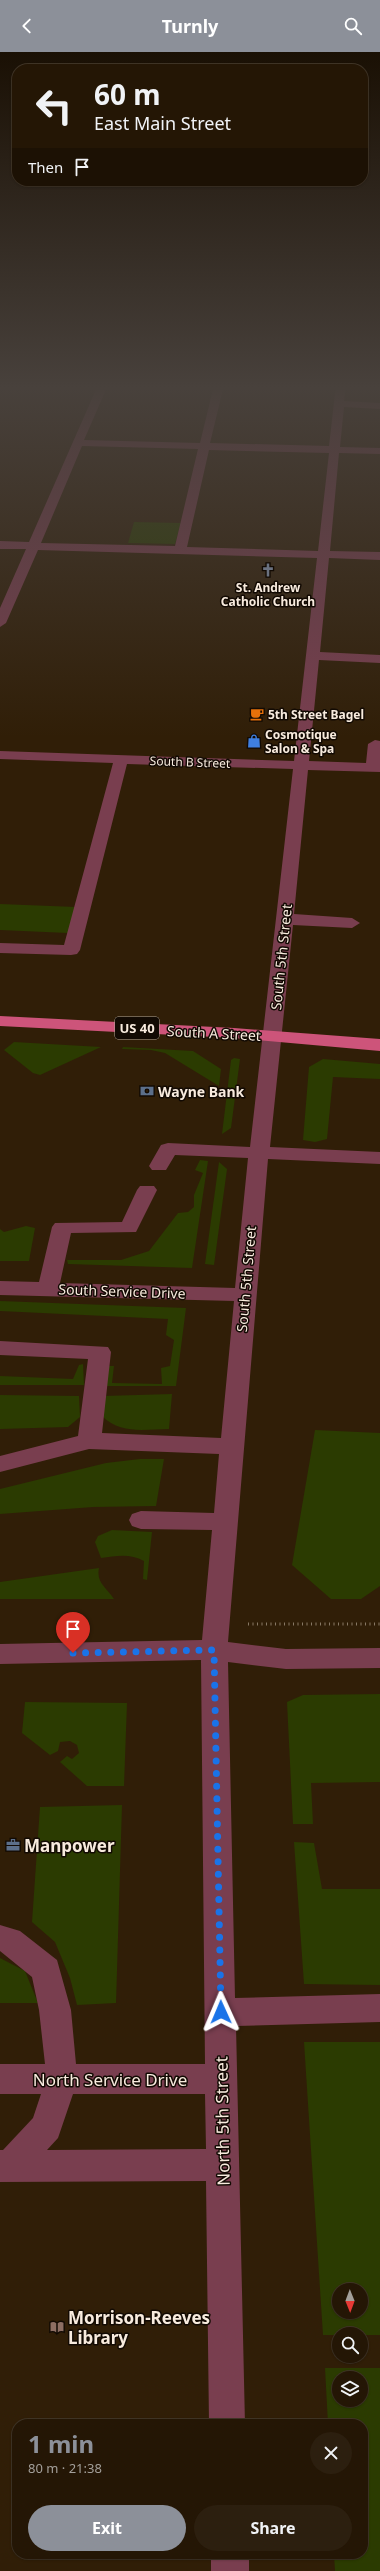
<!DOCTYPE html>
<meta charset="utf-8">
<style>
:root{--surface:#241605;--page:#2c1f0f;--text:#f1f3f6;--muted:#a39f9a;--line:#413527;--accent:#8c9099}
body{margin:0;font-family:"Noto Sans",sans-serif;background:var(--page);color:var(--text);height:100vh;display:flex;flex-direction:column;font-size:15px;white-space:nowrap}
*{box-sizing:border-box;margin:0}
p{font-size:13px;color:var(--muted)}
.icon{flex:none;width:22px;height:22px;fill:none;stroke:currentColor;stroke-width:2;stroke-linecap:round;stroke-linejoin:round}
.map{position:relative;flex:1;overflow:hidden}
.details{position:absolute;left:12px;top:2367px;width:356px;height:140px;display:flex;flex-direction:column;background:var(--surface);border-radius:16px;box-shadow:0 1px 3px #0004,0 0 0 1px var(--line)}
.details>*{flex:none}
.banner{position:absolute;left:12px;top:12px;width:356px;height:122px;border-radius:16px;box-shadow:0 1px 3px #0004,0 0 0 1px var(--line);background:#241605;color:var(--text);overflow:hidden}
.needle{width:26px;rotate:179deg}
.fabs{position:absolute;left:332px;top:2231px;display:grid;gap:8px}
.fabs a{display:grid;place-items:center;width:36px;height:36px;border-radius:50%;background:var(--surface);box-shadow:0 1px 3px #0004,0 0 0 1px var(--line);font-size:20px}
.pin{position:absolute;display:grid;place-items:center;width:34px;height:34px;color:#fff;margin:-41px -17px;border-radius:50% 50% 50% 0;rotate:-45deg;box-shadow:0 0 4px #0007}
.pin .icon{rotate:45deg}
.me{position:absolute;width:44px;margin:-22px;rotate:359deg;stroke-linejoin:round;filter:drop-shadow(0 0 3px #0008)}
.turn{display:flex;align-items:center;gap:14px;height:84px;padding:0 16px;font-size:18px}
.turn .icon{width:52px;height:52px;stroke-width:2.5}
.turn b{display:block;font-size:28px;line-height:34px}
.then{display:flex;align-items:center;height:38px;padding:0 16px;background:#0003;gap:8px;font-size:15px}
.round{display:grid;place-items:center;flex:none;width:42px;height:42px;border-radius:21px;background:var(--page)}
.head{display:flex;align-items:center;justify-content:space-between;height:68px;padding:0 16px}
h1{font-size:24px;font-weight:700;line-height:30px;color:var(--accent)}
.button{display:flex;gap:8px;margin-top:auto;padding:8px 16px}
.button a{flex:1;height:46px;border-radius:24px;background:var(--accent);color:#fff;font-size:16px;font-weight:700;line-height:46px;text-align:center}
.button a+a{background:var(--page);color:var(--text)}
header{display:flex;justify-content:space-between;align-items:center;height:52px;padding:0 16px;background:var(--accent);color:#fff;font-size:18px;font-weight:700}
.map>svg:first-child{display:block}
.green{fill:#2b3b01;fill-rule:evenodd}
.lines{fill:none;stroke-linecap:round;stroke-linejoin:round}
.path{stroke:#877865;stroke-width:3;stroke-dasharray:1 3.5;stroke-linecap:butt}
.minor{fill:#793e4f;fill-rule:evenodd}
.major{fill:#cd547a;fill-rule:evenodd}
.route{stroke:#1a73e8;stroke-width:7;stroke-dasharray:0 12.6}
.labels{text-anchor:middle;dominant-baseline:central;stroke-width:3;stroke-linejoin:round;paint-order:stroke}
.far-poi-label{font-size:12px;font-weight:bold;fill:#f8ebde;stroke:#120a03;text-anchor:start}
.far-street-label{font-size:12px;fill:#f8ebde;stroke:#120a03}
.shield{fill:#120a03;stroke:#b3a89c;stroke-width:1}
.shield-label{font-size:13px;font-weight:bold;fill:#f8ebde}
.street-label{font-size:14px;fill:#f8ebde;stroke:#120a03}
.poi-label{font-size:14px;font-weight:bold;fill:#f8ebde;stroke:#120a03;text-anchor:start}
.near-poi-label{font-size:17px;font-weight:bold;fill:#f8ebde;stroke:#120a03;text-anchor:start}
.near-street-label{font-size:17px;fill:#f8ebde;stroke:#120a03}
</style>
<header><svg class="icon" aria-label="back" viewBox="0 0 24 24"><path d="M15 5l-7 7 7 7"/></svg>Turnly<svg class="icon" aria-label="search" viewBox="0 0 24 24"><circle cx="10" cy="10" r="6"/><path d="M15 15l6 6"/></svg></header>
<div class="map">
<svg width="380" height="2519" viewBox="0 0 380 2519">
<rect width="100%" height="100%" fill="#301e07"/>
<path class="green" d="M134,470L181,471L175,492L128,491Z
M0,852L76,855L68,881L0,878Z
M14,990L101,995L40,1023L33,1021L4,998Z
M123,995L193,999L221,1017L219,1034L165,1001L151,998L122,997Z
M234,1006L240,1007L231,1076L222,1082L231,1008Z
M323,1007L380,1012V1027L333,1025L327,1087L315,1090L303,1088L309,1015Z
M200,1108L208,1109L192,1216L68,1212L67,1208H121L149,1199L178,1161L188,1160L194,1155V1143L203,1121L195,1118Z
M219,1110L227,1117L214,1213L205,1212Z
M26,1174L35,1176L29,1209H0V1177L4,1180Z
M0,1249L186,1256L176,1334H105L109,1314H114L112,1331L162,1332L161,1316L170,1314L174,1288L166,1283L168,1267L0,1259Z
M83,1312L84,1333H0V1324L73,1327L79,1313Z
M172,1342L169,1377C145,1377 121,1383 102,1364L103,1344Z
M0,1343L79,1344L80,1365L68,1375L0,1377Z
M315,1378L380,1381V1534L361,1547H331L292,1513Z
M140,1407H164L156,1454L93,1455L0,1462V1437L106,1411Z
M112,1478L152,1480L147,1528L143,1527L144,1509C130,1501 116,1504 101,1506L95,1490L98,1484Z
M99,1516C96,1531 106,1535 114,1547H0V1530Z
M380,1642V1730L311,1731L313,1772H293L287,1650L303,1643Z
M25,1650L127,1651L124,1734H87L60,1710L67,1704L72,1707L79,1701L77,1693L70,1689L60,1690L58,1699L50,1703L22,1681Z
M122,1753L116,1951L77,1953L70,1926L55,1890L32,1870L40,1755Z
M294,1790L314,1791L322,1837H380V1933L304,1932Z
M0,1906L25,1919L38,1951H0Z
M304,1990H380V2283H323ZM339,2238H361V2260H339Z
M325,2316H380V2519H335L334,2502H363V2372H328ZM339,2326H361V2348H339Z"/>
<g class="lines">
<path class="path" d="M248,1572H380"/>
<path class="minor" d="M98,333H108L84,388L200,391L214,333H224L210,391L329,394L336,333H346L344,349L380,351V357L344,355L340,395L380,396V402L339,401L330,499L380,500V508L329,506L320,600L380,603V611L319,608L309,709L366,711L368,692L375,688L380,689V720L308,718L294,862L352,866L360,871L352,876L293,873L270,1095L380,1100V1112L268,1107L228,1590L286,1597L380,1596V1616L286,1617L228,1610L235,1946L380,1942V1970L236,1974L245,2372H209L206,2129L0,2130V2098H3L33,2066L41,2042H0V2012H45L39,1958L32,1925L0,1899V1873L20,1879L57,1908L71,1958L76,2012H205L201,1608L0,1612V1592L202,1588L212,1478L141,1477L132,1474L129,1468L132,1462L141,1459L214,1461L219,1402L89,1397L0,1420V1404L78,1384L88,1307L0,1303V1289L108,1295L111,1300L102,1381L221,1386L234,1249L0,1243V1229L39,1230L52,1175L55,1171L122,1170L137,1138L140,1134H154L157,1138L136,1180L71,1181L60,1231L235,1236L248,1106L175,1103L166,1118H152L149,1114L161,1093L168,1091L250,1095L293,717L127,712L80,898L77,902L71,903L0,901V891L64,893L113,711L0,707V699L294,709L317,506L38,498L6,571L0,575V556L26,497H0V489L29,490ZM82,394L198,397L175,494L41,491ZM209,398L329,401L318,499L187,495ZM73,2042H205L206,2097L47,2098L58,2086Z
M211,2502H249V2519H211Z"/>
<path class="major" d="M0,964L234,976L380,987V999L234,986L0,974Z"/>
</g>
<linearGradient id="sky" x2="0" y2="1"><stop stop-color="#1a1004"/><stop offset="0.49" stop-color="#48413c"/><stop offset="1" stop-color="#48413c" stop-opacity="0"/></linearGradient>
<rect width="380" height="685" fill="url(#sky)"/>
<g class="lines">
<path class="route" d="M73,1601L214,1598L221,1960"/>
</g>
<defs>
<g id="church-bare" transform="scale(1.08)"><path d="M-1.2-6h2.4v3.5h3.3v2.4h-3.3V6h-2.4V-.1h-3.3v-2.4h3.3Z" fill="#6b7280" stroke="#120a03" stroke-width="2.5" paint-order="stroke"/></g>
<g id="cafe-bare" transform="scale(1.08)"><path d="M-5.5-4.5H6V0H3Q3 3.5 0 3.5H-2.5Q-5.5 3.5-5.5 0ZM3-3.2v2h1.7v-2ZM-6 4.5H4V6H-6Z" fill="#e8710a" stroke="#120a03" stroke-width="2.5" paint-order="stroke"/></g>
<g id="shop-bare" transform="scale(1.08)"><path d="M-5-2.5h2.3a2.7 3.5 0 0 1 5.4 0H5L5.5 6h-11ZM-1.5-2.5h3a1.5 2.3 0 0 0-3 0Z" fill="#3f7fe0" stroke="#120a03" stroke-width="2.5" paint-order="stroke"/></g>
<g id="bank-bare" transform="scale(1.08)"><path d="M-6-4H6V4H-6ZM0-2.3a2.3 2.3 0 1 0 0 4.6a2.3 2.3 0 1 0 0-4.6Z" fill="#5c6f8a" stroke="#120a03" stroke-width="2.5" paint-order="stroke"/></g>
<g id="office-bare" transform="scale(1.08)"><path d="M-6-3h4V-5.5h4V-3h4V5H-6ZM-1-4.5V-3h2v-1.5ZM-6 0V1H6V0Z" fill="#5c6f8a" stroke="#120a03" stroke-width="2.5" paint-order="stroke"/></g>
<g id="library-bare" transform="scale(1.08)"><path d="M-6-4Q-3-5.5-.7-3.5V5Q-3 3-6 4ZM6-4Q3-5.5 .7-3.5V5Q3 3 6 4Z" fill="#8d6e63" stroke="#120a03" stroke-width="2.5" paint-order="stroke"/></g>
</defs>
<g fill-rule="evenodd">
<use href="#church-bare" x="268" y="518"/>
<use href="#cafe-bare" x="257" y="662"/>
<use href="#shop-bare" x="254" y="689"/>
<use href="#bank-bare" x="147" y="1039"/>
<use href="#office-bare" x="13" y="1793"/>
<use href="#library-bare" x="57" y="2275"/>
</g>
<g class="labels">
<g class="far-poi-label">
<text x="268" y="535" text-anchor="middle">St. Andrew<tspan x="268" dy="14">Catholic Church</tspan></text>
<text x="268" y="662">5th Street Bagel</text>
<text x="265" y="682">Cosmotique<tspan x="265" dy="14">Salon &amp; Spa</tspan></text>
</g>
<g class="far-street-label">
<text transform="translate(190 710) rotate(2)">South B Street</text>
</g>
<rect class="shield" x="115" y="965" width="44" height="22" rx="3"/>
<g class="shield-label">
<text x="137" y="976">US 40</text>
</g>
<g class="street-label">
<text transform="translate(281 905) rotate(-84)">South 5th Street</text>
<text transform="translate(214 981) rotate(3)">South A Street</text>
<text transform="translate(246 1227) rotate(-85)">South 5th Street</text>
<text transform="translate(122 1239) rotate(2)">South Service Drive</text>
</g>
<g class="poi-label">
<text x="158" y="1039">Wayne Bank</text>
</g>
<g class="near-poi-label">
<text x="24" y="1793">Manpower</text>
<text x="68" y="2265">Morrison-Reeves<tspan x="68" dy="20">Library</tspan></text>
</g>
<g class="near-street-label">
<text x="110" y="2027">North Service Drive</text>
<text transform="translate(222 2069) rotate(-91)">North 5th Street</text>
</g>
</g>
</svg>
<div class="fabs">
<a><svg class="needle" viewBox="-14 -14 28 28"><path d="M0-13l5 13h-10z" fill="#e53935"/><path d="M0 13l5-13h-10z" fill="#a39f9a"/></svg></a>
<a><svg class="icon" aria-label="search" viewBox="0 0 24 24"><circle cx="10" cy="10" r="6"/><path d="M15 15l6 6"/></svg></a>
<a><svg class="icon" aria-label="layers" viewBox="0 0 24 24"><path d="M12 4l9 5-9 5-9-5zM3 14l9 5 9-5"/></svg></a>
</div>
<div class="pin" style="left:73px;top:1601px;background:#d93025"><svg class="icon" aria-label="arrive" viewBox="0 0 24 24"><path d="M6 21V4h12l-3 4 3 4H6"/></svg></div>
<svg class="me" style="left:221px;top:1960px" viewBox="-20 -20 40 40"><path d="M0-17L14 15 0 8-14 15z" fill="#1a73e8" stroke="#fff" stroke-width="4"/></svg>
<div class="banner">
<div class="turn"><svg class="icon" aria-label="left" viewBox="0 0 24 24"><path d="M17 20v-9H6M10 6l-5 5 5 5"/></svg><div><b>60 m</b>East Main Street</div></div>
<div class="then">Then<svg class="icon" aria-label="arrive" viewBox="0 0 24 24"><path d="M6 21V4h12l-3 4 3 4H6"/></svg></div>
</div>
<section class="details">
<div class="head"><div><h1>1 min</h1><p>80 m · 21:38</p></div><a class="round"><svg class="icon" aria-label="close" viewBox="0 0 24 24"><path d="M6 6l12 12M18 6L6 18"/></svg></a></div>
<div class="button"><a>Exit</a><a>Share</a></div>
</section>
</div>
